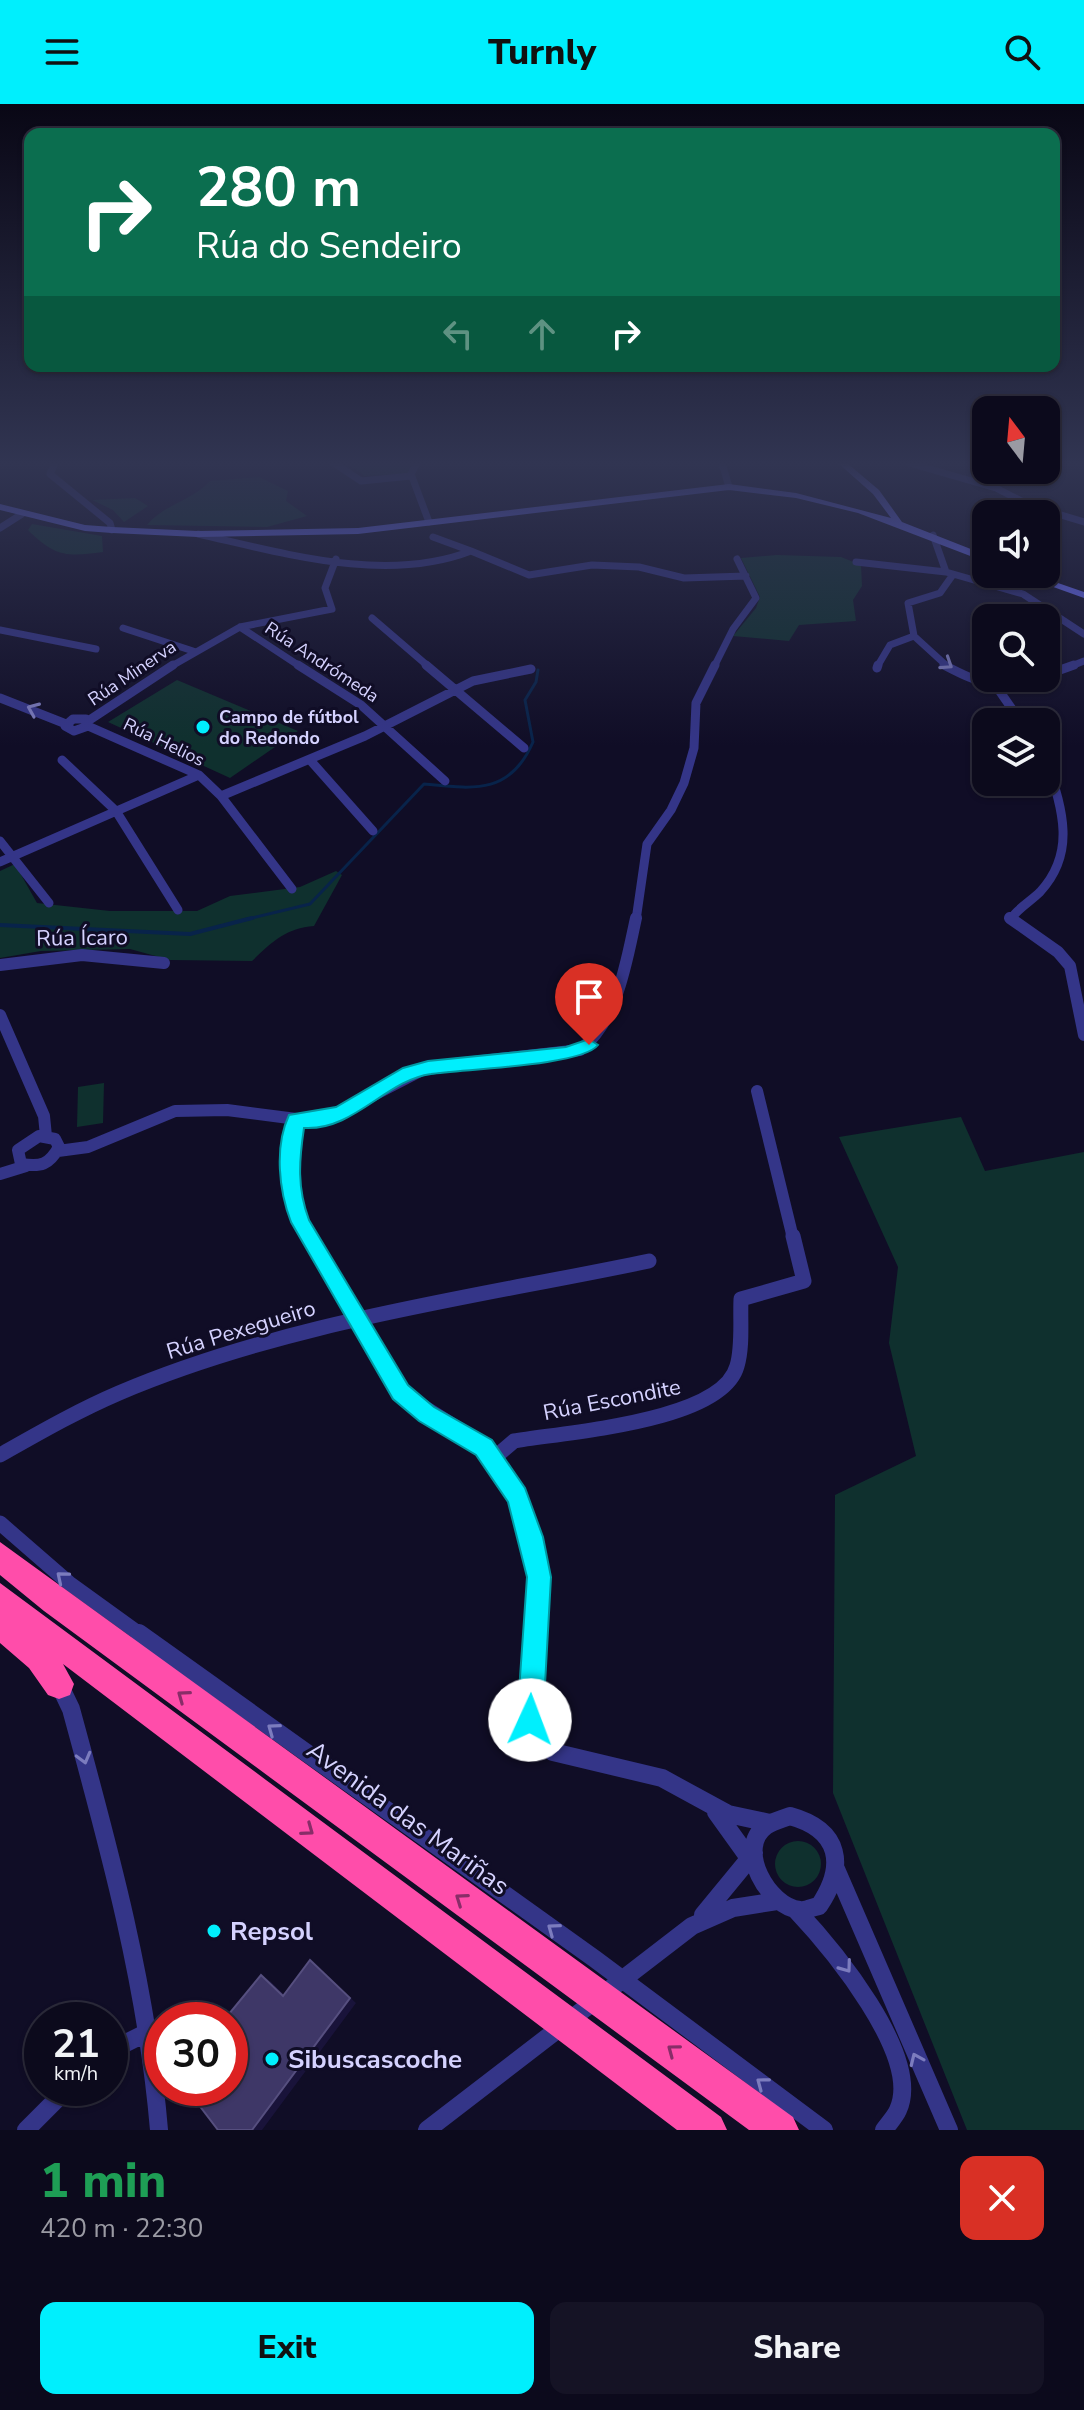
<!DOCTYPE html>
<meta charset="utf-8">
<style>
:root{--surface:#0c0a1c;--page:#151325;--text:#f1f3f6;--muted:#9a9aa3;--line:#2c2b3b;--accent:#00effd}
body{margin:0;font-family:"Nunito Sans",sans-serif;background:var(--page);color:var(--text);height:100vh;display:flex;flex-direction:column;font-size:30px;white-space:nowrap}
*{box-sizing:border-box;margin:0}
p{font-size:26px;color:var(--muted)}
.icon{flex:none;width:44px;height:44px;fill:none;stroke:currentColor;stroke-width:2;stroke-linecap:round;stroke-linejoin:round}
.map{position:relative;height:2026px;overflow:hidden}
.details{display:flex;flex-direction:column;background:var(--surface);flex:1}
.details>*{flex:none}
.top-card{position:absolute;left:24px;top:24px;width:1036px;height:244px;border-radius:16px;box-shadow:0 2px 6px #0004,0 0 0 2px var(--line);background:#0b6e4f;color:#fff;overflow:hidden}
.needle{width:52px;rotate:344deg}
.fabs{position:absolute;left:972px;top:292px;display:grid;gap:16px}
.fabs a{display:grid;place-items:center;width:88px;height:88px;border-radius:16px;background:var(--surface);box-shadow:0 2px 6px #0004,0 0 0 2px var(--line);font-size:40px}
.speed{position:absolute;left:24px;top:1898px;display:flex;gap:16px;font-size:40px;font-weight:700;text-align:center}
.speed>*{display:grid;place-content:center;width:104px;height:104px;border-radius:50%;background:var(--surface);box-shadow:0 2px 6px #0004,0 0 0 2px var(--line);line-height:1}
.speed small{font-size:20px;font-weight:400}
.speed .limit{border:12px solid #d22;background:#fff;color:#111}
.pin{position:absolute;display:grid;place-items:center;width:68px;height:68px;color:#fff;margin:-82px -34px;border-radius:50% 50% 50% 0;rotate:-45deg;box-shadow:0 0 8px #0007}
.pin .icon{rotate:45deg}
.me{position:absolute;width:88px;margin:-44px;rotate:2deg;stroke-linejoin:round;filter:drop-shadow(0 0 6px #0008)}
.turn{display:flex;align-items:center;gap:28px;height:168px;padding:0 40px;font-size:36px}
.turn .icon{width:104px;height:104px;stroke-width:2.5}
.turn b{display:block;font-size:56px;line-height:68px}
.lanes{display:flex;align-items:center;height:76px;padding:0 40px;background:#0003;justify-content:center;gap:40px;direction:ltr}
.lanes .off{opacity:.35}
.round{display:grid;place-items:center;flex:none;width:84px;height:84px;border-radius:16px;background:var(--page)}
.summary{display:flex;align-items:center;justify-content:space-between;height:136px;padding:0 40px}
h1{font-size:48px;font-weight:800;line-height:60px;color:#1e9e55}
.cta{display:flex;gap:16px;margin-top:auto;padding:16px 40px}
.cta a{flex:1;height:92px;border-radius:16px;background:var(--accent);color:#111;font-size:32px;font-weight:800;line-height:92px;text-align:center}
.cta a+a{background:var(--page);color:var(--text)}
header{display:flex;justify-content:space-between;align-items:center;height:104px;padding:0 40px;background:var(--accent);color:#111;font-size:36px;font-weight:800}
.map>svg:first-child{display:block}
.green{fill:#0f302e}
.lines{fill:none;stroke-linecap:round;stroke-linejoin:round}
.stream-far1{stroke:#08234a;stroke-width:3}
.stream{stroke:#08234a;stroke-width:4}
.street-far4{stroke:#343588;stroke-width:7}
.street-far3{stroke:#343588;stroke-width:9}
.street-far2{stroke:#343588;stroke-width:12}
.street-far1{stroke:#343588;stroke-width:15}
.street{stroke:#343588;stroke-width:18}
.secondary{fill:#696cff;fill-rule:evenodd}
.highway{fill:#ff4daa;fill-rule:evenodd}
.shaded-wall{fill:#19133a}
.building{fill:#3e3767;stroke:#564f7f;stroke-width:2}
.oneway{stroke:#7c7cbe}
.oneway2{stroke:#882d68}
.route{fill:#00effd;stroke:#009ba4;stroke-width:2}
.poi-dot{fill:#00effd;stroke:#100d26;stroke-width:3}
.labels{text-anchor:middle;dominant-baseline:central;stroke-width:6;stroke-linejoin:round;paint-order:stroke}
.far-street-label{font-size:18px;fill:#d5d2ff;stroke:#100d26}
.far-poi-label{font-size:18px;font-weight:bold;fill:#d5d2ff;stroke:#100d26;text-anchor:start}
.street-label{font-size:22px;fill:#d5d2ff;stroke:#100d26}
.near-street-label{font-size:26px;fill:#d5d2ff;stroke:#100d26}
.near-poi-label{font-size:26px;font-weight:bold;fill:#d5d2ff;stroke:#100d26;text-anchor:start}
</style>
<header><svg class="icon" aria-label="menu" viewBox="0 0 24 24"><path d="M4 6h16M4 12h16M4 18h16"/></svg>Turnly<svg class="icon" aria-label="search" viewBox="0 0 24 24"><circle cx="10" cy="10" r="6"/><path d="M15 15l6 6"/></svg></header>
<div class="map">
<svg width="1084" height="2026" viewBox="0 0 1084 2026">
<rect width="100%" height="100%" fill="#100d26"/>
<path class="green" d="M348,359H411L408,370L364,372Z
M259,373L288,387L286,397L307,412L267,423L147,421C164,400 192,397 210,377Z
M135,394L148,402L124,418L113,406L92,396Z
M32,420L102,432L103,448C67,453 55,453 28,426Z
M777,451L841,453L861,461L862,482L853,496L856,517L799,521L789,537L733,532L756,504L760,493L741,454Z
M177,576L298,627L230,674L108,618Z
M15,760L37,799L110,807H197L230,792L300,783L336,767L342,771L314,822C286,824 272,838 252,857L170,856L130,845L41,847L0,854V767Z
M104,979L103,1019L77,1023L78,983Z
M961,1013L985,1067L1084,1048V2026H967L833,1689L835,1391L916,1352L889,1239L898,1163L839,1033Z
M775 1760a23 23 0 1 1 46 0a23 23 0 1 1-46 0Z"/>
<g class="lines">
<path class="stream-far1" d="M244,816L310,800L424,680C474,685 510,691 533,638L525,596L536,578L538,566"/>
<path class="stream" d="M0,821L190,830L252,814"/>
<path class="street-far4" d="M55,359L50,370L110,419L112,426
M334,359L361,377L411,372
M417,359L411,370L429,418
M722,359L729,383
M909,359L996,384L1031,402L1084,418
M0,424L22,410
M198,430C283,449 386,480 471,447L529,471L592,461L639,463L684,474L746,472
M933,431L946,468L1023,490L1084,530
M433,433L471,447
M856,458L946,468
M372,514L429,563
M240,523L301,563
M123,524L193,547
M0,526L96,545
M170,563L240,523L332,505L325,484L336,455
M714,563L733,525L756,494L737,455
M877,563L890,541L914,532
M948,563L914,532L908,499L940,489L952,472
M1069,563L1084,557"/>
<path class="street-far3" d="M298,561L361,601L445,677
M426,561L524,644
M944,561C984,582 992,583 1036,574
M877,564L878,561
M1046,571L1074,561
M996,582L1021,618
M0,594L66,620
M73,615H86L88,622L74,627L65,622Z
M88,617L173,561
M88,622L199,671L221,692L292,785
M62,656L116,707L178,806
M310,656L373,727
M221,692L365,632L473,577L531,565
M0,737L49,799
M0,758L199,671
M636,816L647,740L671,706L684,679L694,644L696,599L715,561
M1011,816C1013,808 1031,797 1040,788C1078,747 1061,702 1046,655"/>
<path class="street-far2" d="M1010,814L1058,848L1070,862L1084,931
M0,861L82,851L164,859
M0,911L44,1012L46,1032
M757,987L793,1134
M296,1016L290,1091L310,1134
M39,1032L55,1035L59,1043C49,1061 41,1063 21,1060L18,1046Z
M58,1047L88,1043L175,1007L227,1006L312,1017L343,1007L428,963L580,946C618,916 626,859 636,814
M0,1070L26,1062"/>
<path class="street-far1" d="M309,1132L403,1290L468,1331L503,1364L519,1394L530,1427L535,1462V1531
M0,1351C39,1329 77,1307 119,1289C286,1218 472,1194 649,1157
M493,1355L514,1337C565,1328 722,1318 737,1262C743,1242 740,1216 741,1195L804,1177L793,1132
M0,1419L69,1479L141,1531"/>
<path class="street" d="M139,1529L595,1855L824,2026
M535,1529L530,1610L539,1633L553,1648L662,1674L728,1710L770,1719
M59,1580L71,1605C109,1744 147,1882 159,2026
M716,1708L754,1761
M790,1712C841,1726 846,1762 819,1802C813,1803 805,1807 800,1806C768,1803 735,1744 766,1722C773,1717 783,1715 790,1712Z
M836,1765L949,2026
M795,1805C830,1842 923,1952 898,2006C895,2013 888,2020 884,2026
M703,1811L754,1749
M110,1947L148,1928
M26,2026L68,1984
M427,2026L692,1822L733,1804L777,1797"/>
<path class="secondary" d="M838,359H847L879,386L902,418L986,451V458L858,409L796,394L729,386L358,430L198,433L112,429L85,427L0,406V400L85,421L112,423L198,427L358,424L729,380L796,389L891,414L873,390Z
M1017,470H1032L1084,488V494Z"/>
<path class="highway" d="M0,1438L793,2013L799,2026H749L44,1507L0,1471Z
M0,1479L721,2013L727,2026H677L63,1560L74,1580L70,1591L59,1595L48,1591L29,1564L0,1539Z"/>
</g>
<path class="shaded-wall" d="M310,1856L356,1899L262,2026H252Z
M261,1871L270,1877L291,1897L283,1892Z"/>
<path class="building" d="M310,1856L350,1894L252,2026H218L186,1984H230V1916H224L261,1871L283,1892Z"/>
<defs><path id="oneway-chevron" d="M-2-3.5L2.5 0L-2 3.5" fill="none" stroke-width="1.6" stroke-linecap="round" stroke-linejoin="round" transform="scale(2)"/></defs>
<g class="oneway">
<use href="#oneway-chevron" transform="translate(947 560) rotate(33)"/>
<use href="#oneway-chevron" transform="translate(33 605) rotate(-157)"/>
<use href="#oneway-chevron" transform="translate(62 1473) rotate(-140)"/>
<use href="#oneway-chevron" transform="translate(273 1625) rotate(-144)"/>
<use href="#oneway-chevron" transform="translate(84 1654) rotate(75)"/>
<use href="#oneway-chevron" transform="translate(553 1825) rotate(-144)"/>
<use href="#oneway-chevron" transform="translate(846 1863) rotate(54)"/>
<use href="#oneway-chevron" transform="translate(916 1955) rotate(-114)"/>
<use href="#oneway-chevron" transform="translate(762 1979) rotate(-143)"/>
</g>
<g class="oneway2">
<use href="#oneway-chevron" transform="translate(183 1592) rotate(-144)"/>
<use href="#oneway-chevron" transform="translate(308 1726) rotate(36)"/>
<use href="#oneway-chevron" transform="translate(461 1795) rotate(-145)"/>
<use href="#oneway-chevron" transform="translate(673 1946) rotate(-143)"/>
</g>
<linearGradient id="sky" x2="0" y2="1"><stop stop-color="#090715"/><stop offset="0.56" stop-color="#313552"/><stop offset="1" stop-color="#313552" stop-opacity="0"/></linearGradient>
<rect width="1084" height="642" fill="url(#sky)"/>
<path class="route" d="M589,935L598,941C582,962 462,965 431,970C386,976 354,1027 304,1024C299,1057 297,1084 309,1116L408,1281L434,1303L492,1336L525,1384L543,1433L551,1473L543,1616L539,1625L530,1629L521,1625L517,1616L527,1473L508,1398L476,1351L419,1317L393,1295L291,1118C279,1087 274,1043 289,1011L336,1003L403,964L428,957L566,943Z"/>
<g class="poi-dot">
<circle cx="203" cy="623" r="8"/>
<circle cx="214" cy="1827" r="8"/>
<circle cx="272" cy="1955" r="8"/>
</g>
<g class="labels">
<g class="far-street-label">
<text transform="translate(322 558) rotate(33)">Rúa Andrómeda</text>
<text transform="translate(132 569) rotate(-34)">Rúa Minerva</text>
<text transform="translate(164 638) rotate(26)">Rúa Helios</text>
</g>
<g class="far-poi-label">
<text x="219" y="613">Campo de fútbol<tspan x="219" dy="21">do Redondo</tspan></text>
</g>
<g class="street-label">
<text transform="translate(82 834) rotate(-1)">Rúa Ícaro</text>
<text transform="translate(241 1226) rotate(-17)">Rúa Pexegueiro</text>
<text transform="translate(612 1296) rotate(-11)">Rúa Escondite</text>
</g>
<g class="near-street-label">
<text transform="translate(408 1714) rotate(36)">Avenida das Mariñas</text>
</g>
<g class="near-poi-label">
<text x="230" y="1827">Repsol</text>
<text x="288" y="1955">Sibuscascoche</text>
</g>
</g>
</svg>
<div class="fabs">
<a><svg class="needle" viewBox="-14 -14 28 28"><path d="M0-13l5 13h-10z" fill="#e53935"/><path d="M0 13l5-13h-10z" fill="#9a9aa3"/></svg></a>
<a><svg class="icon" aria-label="sound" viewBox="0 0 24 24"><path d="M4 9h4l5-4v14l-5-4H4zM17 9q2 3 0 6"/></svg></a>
<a><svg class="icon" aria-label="search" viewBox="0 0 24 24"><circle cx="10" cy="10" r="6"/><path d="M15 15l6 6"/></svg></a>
<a><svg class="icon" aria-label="layers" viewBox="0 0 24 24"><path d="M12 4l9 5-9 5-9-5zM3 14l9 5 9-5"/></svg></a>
</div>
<div class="speed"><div>21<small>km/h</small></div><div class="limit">30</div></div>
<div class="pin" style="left:589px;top:941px;background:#d93025"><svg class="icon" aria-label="arrive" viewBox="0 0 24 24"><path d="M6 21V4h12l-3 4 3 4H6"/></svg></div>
<svg class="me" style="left:530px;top:1616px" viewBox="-20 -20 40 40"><circle r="19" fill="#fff"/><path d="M0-13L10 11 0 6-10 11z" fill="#00effd"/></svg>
<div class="top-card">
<div class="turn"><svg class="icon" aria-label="right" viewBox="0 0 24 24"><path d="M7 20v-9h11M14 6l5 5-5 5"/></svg><div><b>280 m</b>Rúa do Sendeiro</div></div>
<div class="lanes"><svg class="icon off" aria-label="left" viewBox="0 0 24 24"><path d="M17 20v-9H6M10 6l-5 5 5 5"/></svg><svg class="icon off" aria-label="ahead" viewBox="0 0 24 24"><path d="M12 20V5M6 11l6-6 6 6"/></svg><svg class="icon" aria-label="right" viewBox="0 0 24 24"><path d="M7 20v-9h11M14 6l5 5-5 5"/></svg></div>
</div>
</div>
<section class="details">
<div class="summary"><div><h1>1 min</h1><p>420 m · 22:30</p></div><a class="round" style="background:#d93025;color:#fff"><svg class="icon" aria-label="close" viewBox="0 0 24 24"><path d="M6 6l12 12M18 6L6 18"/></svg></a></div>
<div class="cta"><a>Exit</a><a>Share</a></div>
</section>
